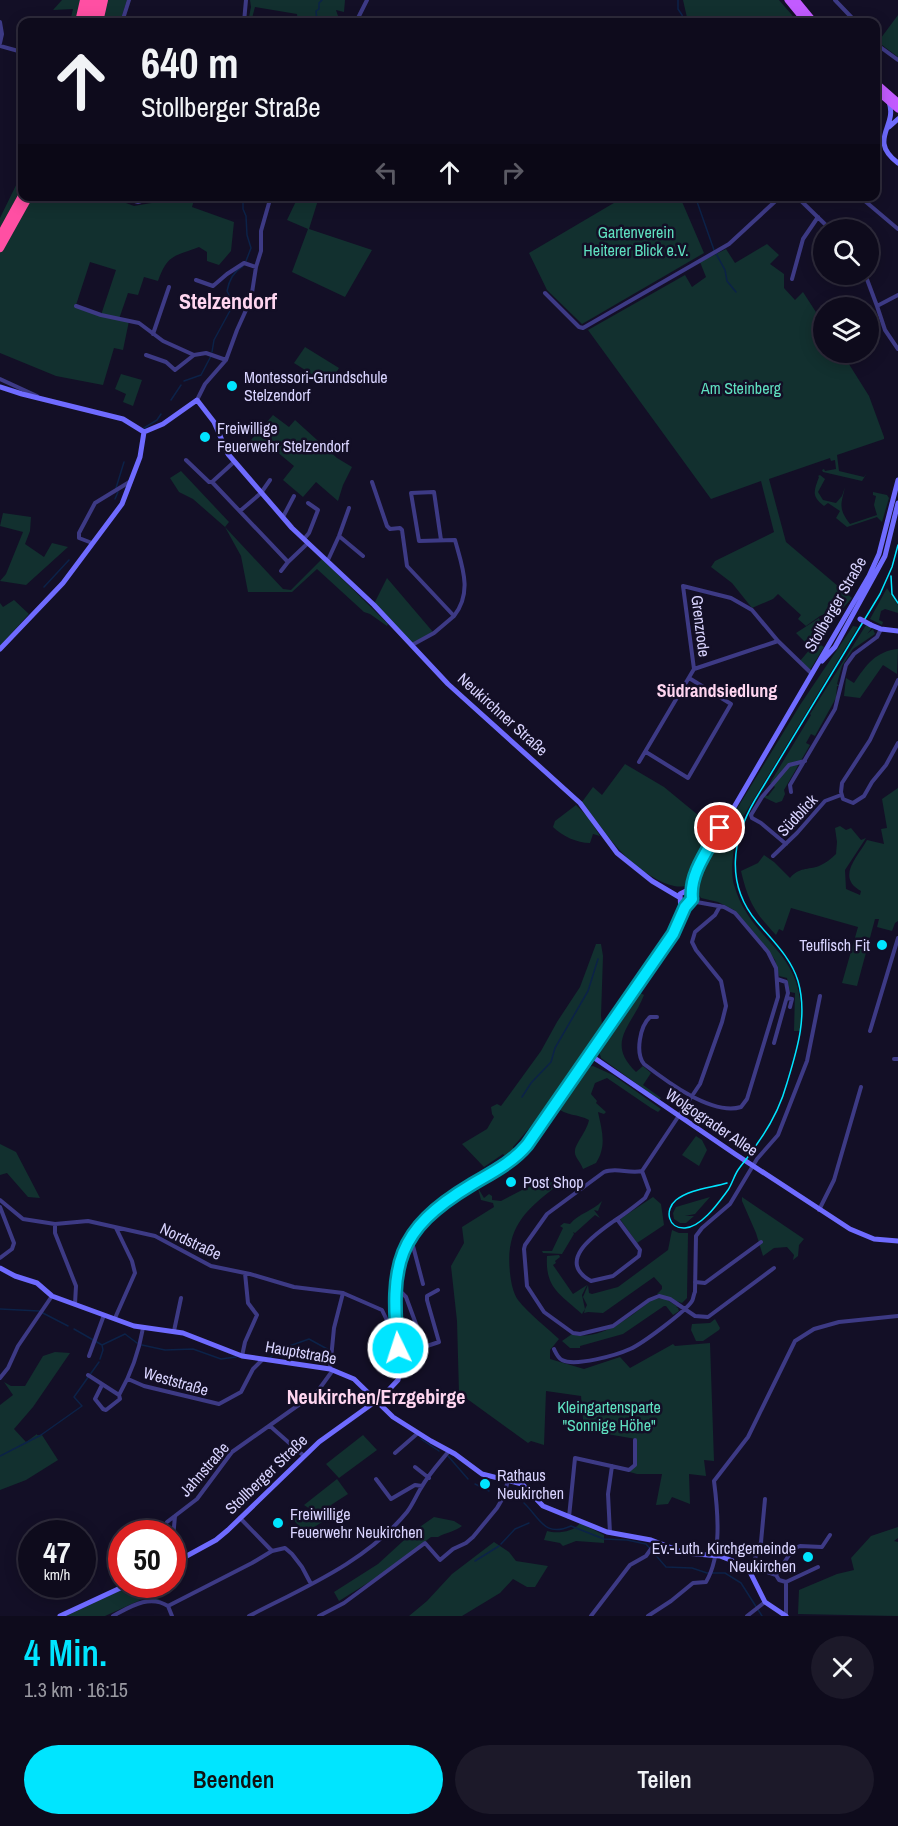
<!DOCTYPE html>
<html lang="de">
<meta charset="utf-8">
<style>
:root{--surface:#0e0b1c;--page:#1c1929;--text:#f1f3f6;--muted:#9b9ba3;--line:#2e2b3b;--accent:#00e5ff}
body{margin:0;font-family:"Archivo Narrow",sans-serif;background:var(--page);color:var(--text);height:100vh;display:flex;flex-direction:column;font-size:22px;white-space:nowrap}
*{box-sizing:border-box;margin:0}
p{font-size:20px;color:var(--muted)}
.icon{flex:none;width:33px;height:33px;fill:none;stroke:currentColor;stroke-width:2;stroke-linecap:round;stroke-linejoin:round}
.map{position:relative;height:1616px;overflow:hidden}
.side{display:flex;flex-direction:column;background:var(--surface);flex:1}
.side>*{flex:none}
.banner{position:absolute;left:18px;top:18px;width:862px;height:183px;border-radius:12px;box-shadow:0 3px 15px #0003,0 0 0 2px var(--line);background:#0e0b1c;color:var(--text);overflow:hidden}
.controls{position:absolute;left:813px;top:219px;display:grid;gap:12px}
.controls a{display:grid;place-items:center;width:66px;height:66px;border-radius:50%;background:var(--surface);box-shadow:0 3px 15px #0003,0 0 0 2px var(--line);font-size:30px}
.speed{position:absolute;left:18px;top:1520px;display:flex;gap:12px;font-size:30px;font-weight:700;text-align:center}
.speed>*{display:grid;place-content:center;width:78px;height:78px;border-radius:50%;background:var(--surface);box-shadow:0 3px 15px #0003,0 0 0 2px var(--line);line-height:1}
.speed small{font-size:15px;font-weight:400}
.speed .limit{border:9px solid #d22;background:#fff;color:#111}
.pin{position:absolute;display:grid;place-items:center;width:51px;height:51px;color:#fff;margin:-26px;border:3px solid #fff;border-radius:50%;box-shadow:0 2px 6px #0007}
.me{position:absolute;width:66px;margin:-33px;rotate:356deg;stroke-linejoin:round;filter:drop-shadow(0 0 4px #0008)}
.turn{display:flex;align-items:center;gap:21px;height:126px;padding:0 24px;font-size:27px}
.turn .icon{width:78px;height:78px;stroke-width:2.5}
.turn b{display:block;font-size:42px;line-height:51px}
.lanes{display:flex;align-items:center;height:57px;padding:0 24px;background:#0003;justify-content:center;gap:30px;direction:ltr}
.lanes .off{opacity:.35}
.round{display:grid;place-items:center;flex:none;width:63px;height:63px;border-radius:32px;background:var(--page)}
.headline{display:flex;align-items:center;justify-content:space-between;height:102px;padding:0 24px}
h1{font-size:36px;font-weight:600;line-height:45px;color:var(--accent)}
.button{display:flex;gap:12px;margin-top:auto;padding:12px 24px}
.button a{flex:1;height:69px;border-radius:36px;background:var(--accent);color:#111;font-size:24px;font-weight:600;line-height:69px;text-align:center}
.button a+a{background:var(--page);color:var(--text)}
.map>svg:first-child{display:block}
.green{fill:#12302f;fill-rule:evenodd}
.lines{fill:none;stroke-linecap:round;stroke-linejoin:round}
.stream{stroke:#0c2248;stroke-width:1.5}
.street{stroke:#3d3a85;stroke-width:4}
.secondary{stroke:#6f6bff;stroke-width:5}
.primary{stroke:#c25bff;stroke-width:7}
.highway{stroke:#ff4fa3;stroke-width:8}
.tram{stroke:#00e5ff;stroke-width:1.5}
.secondary-bridge{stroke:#6f6bff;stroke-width:5}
.route-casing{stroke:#0095a6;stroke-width:15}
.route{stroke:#00e5ff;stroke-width:10}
.poi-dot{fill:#00e5ff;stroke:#130f26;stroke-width:2}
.labels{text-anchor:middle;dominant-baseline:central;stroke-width:5;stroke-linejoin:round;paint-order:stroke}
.park-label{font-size:16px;fill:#5fe0c0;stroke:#130f26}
.poi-label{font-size:16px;fill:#d9d4ff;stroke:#130f26;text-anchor:start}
.street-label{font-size:16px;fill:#d9d4ff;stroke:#130f26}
.neighbourhood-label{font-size:18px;font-weight:bold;fill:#ffd6f0;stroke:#130f26}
.quarter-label{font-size:20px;font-weight:bold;fill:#ffd6f0;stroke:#130f26}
.district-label{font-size:22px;font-weight:bold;fill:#ffd6f0;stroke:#130f26}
</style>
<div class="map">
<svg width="898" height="1616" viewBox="0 0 898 1616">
<rect width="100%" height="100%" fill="#130f26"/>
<path class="green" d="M62,0H127L120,22H70L73,9L53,10Z
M250,0H345L344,12L336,10L340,22H298L297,14L255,7L251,22H248L251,7Z
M683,0H779L798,22H688Z
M898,15V57L878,42Z
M22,173V196L110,197L134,206L157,202L166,197H195L192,207L234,222L231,251L219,265L207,261V252L199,247C173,257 168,254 158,281L144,277L138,295L128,293L119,319L129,321L123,350L114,348L103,385L56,376L0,353V218ZM90,262L116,270L101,315L76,305Z
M298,197H319L309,229L372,250L345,297L292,272L308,229L287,220Z
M680,197L704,253L582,324L547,290L529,253L624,197Z
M767,244L779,255L770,264L784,274V288L795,300L803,292L823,323L824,352L842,353L869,396L884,437V439L837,455L839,471L864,477L867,473L862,481L823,472L822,470L824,469L825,471L836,469L835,460L831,461L830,458L769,479L786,542L852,598L843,608L837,605L836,609L820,616L806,626L798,619L801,615L778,594L773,599L752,608L732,583L711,567L715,561L774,532L761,481L711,499L588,330L685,275L692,287L706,277L700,262L726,249L735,263Z
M305,347L339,368L329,385L294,363Z
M121,374L142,380L133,406L123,402L126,394L115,389Z
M273,415L289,427L295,420L337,458L352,467L343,485L338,501L316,482L303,497L283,480L294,466L276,451L267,453L251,440Z
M181,471L229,522L225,527L283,589L291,590L322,559L388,624L387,626L370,614L364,612L317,569L292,592H248L241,556L225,527L193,499L179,492L170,478Z
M820,475L825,479L818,492L823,500L836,503L842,496L845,487C841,505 838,508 850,524L877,515L874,505L876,496L873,495V492L887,495L889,498L882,522L877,517L847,527L836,518L840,511L828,503L824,506C811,496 814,491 819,477L818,476Z
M3,513L31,517L30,531L25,544L44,557L52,543L68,547L26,585L0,581L6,574L23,532L0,526Z
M387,578L433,632L412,643L374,604Z
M887,588L898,605V613L885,609L881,611L879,620L883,622L882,625L870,619Z
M14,600L29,614L0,646V603L3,607Z
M819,618L820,621L811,634L815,636L813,640L824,647L810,670L800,661L811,648L796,633Z
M866,625L872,628L867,634L873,629L875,634L853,649L842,666L837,684L840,686H837L836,698L815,736L811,734L806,743L810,745L784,790L785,794L782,801L776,803L763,797L765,795L768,796L775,787L770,783L811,715L810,714Z
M853,626L858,627L743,817L741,816C736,831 729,870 734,885C752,947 809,948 800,1031H794L795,993L790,992L787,978L779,976L775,960L770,953L734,910L718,902L701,898L695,889L699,877L735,812L800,705Z
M898,649L897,674L883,665L860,698L844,696L846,678L854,683C866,665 876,651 898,649Z
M625,764L664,787L715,829L697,858L685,886C676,888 666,884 658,880C622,861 606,833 582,802L593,787L602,795Z
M898,788V921L895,923L892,931L877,927L879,919H875L857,986L842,983L858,927L791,908L783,931L779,929L776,935C755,913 748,901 741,871L758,863L764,855L774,862L790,878C799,867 808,870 819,866C826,863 831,859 836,854L837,842L835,828L840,826L846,830L851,828L861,840L866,838L845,870L846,889L860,895L861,891C836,877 857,858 867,840L884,844L881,829L887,828L882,799Z
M576,805L589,818L600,836L593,834L590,843C577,843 562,836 553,827L555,821Z
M596,944H601L603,956L601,1016L602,1024L550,1104L513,1147L514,1153L510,1156H505L503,1154L484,1167L462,1144L487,1129L494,1117L492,1114L491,1107L497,1104L501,1106L541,1051L557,1022L580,987Z
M637,991L644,995C632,1026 605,1042 636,1072L643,1066L651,1073L643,1085L661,1098L659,1100L601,1058L599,1051L600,1046L628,1008Z
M593,1066L613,1075L661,1109L658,1112L651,1108L607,1078L595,1083L591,1094L597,1101L596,1103L606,1112L604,1114L598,1112C602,1131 607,1146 596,1163L583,1169C581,1162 574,1157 575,1151C575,1144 587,1131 589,1120C578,1114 566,1116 556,1107L589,1067Z
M696,1136L702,1140L707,1150L699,1166L682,1155Z
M0,1144L16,1152L40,1198L28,1197L7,1173L0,1175Z
M551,1182L558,1185C525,1210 505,1228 510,1273C511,1282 513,1293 518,1300C529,1314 546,1327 559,1339L550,1350V1359L584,1369L620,1357L630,1368L673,1344L675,1346L710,1343L714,1461L704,1460L706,1476L689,1474L690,1504L672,1497L668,1504L656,1505L662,1474H637L626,1471L631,1470L636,1466V1439L584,1430L581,1396L546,1391L544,1445L531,1441L528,1443L459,1393L457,1321L451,1266L464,1243L462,1227L494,1207L493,1203L481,1200L478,1188L484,1198L489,1194L492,1196V1200L501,1201L526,1188Z
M653,1197L661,1204L664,1225L637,1243L620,1219Z
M710,1197L695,1214L685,1216H694L686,1223H680L674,1219L673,1213L676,1207Z
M742,1197L804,1239L799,1245L798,1256L793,1260L794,1255L787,1247L774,1248L763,1256L756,1233L742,1201Z
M602,1201L598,1211L594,1210L600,1218L595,1215L575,1233L573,1232L574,1234L562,1254L543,1253L542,1251H552L563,1228L560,1226L564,1223L570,1224C579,1213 593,1211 602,1201Z
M672,1230L679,1233H688L687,1298L682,1303L657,1294L662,1289V1286L654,1277L603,1313L588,1312L584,1313L585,1309L582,1314C560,1294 545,1288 547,1256L559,1255L560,1257L555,1261L556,1263L553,1265L573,1294L587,1285L582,1295L585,1309L587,1305L583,1297L588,1285L589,1293L592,1294L618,1287L668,1250Z
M656,1298L666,1299L678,1307H676L678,1308L679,1311L673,1315L666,1306H664L623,1334L580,1346V1348H570L562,1341L572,1334C600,1342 630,1317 650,1301Z
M715,1319L720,1328L719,1330L703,1341H696L691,1330L692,1324L710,1323Z
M55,1352L70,1353L33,1407L14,1429L26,1442L37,1434V1435H42L58,1460L26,1480L0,1490V1405L13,1395L4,1382L11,1386H25L43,1356Z
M363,1435L377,1450L339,1478L326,1464Z
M337,1479L348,1494L331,1505L336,1513L305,1533L290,1516L300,1508V1512H308L310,1509L304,1505Z
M434,1517L454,1521L462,1526C454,1532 447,1532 438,1537H431L382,1574L339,1601L334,1592L378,1564L414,1531Z
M580,1523L604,1535V1543L576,1541L563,1546L560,1543L544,1540L547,1531C557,1534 574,1532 580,1523Z
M898,1527V1538L894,1541L898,1542V1616L798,1614L799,1590L837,1574L854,1570L851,1558L871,1536Z
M494,1542L509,1552L516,1561L548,1566L535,1587H527L513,1579L500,1593L462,1616H409L427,1601L452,1574Z
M134,1584H157L143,1591L147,1598L154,1595L161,1601L146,1600L145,1598L105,1616H66Z"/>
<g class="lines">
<path class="stream" d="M678,0V9L682,15L684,22
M317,22L316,11L319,9V3L322,0
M243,196V209L246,216L247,235L251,248L246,261
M695,196L714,250L725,270L727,281L736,292
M212,352L214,340L232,307L231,299L227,291C229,280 233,272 243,266
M184,381L201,375L211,356
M171,400L181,385
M144,428L157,420L161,414
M116,488L124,462
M115,499L118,492
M44,587L69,560
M522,1097L531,1083L551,1062L555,1048L588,991L598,959
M0,1309L39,1311L68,1326
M74,1329L102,1345L125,1334L137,1343
M142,1345L165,1350L193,1349L221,1359L236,1357
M270,1358L278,1350L309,1339L329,1350
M100,1359L103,1350L102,1345
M421,1439L439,1451
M0,1456L41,1435L82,1406L74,1397L99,1362
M448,1456L468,1479
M475,1484L489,1491
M507,1495L515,1499
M524,1503C540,1518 544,1538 571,1526L604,1539L627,1540L646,1544L666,1567L692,1568L707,1573H725L741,1583L762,1616
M501,1544L515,1529L529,1523
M475,1561L499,1546"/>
<path class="street" d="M835,0L856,22
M0,22L2,34L0,43
M122,22L129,0
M244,22L246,0
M356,22L367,0
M876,44L898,60
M0,46L22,52
M119,196L138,202L157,196
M796,196L831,230
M859,196L898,229
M865,274L877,306
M792,279L803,239L818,217
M196,280L213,286L227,274L244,263L256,267
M545,293L579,327L583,328L729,244L781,196
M898,295L877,306L885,330L898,349
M76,306L101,315L139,323L163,341L194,355L206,353L226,360
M153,334L169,287
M146,355L166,362L175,370L194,355
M0,379L37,396
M197,400L205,384L226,360L237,330L251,299L256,267L261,251V231L271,196
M186,460L209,482H212L288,562L308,543
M212,482L234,462
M372,482L387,526L390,529L400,528L402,530L407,566L454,616L434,633L412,645
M240,511L261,493L270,480
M283,517L294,496
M339,536L363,556
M304,539L309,533L318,510L308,503
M441,540L434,492L411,493L419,541L455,540C462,566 473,592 454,616
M92,543L79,538V533L95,503L131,481
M328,560L339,536L349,508
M281,571L288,562
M694,669L683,586L731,598L752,610L778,641L811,673
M898,680L870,740L842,783L841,792L843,799L853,803L864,796L872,782L886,765L898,743
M646,752L688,778L731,704L689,678
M639,762L694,669L778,641
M791,792L790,785L835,709L846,665L854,654L877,637L881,629
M786,844L761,823L752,818L751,815L762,797L789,765L805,761
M773,856L797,833L825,801L841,795
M720,906L715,915L695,932L692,942L696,950L721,981L726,1006L722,1022L700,1084L642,1171C629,1174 616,1167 604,1172L547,1214L525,1245L524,1249L527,1286L544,1312L573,1333L580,1334L613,1326L649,1300L659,1296L670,1299L695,1316L708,1317L774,1268
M787,998L792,999L790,1007
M657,1017H650C640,1026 635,1053 644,1064C666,1081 712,1116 741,1107L747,1099L778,997L776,968L768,952L735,913L724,907L691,901
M870,1031L898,938
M774,1043L788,993L786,982L777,979
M894,1059H898
M0,1200L23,1219L55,1224L88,1221L155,1236L211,1266L250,1274L294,1287L343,1293L382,1310L393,1333L396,1336
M0,1207L14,1243L12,1249L0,1258
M819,1210L834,1180L861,1087
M617,1219L640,1250L639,1256L613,1276L591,1281C555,1261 596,1234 614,1221C625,1214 635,1206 645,1198L649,1190L642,1171
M55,1224V1233L76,1286L75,1304
M409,1241L413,1246L423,1284
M695,1282L705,1283L761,1242
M396,1292L402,1293L406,1297L423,1343L427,1346L439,1342L427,1300V1296L438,1290
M115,1318L135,1273L132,1261L116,1228
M174,1331L181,1298
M554,1349C556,1353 558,1358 562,1360C575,1367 617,1355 630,1349C642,1344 686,1311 692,1301C693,1300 694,1293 695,1292L696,1236L702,1228L730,1204L757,1159L778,1135L807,1061L820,996
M89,1356L104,1315
M242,1356L245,1342L257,1315L248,1303L245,1273
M330,1369L334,1328L343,1293
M88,1375L119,1395C131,1374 139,1351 143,1328
M0,1378L8,1368L18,1346L52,1296
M128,1379L144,1386L219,1404L241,1392L253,1369L262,1360
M102,1385L95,1399L103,1409L106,1410L120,1399L119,1395
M270,1426L304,1456
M395,1453L418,1433
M415,1467L429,1478
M376,1479L391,1499L415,1485L422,1486
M175,1516L173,1538L175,1562
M569,1517L575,1458L629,1470L635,1465V1440
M240,1518L272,1551L285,1548L292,1554L302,1567L311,1584
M167,1522L197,1499L232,1452L317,1392L333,1370
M610,1533L608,1494L612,1466
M752,1567L776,1575L779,1580L786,1582
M750,1572L761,1542L765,1499
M776,1575L793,1549L800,1546L822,1547L830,1535
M786,1582L818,1567
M168,1606L172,1616
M786,1615V1582
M113,1616C130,1607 149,1594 168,1606L252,1563L272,1551
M249,1616C305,1587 366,1562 407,1512C413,1504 416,1496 421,1488C428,1475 440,1462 449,1451
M319,1616L344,1603L425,1543L440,1560L453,1549L466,1543L473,1537L497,1508L504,1496L508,1480
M591,1616L630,1565L646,1556L656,1542
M648,1616L671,1601L693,1583L706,1582C722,1555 718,1512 714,1481L748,1437L795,1341L814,1329L839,1322L898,1316
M747,1616L765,1602"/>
<path class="secondary" d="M889,102C898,127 867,139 898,163
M889,127L898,119
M0,387L22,394L123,419L144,432
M144,432L163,424L197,400L214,422L228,454L292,528L374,605L448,684L580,803L617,853L652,881L679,897
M871,625L881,629L898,631
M0,649L63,583L122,504L140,457L144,432
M822,661L835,647L885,556L898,503
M695,874L869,576L879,554L898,480
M681,912L680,894L686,891L691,893
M590,1055L735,1154L850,1229L874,1239L898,1241
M0,1268L15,1276L37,1283L52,1296L134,1326L183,1333L242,1356L330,1369L354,1379L393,1417L431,1441L455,1454L482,1474L522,1484L543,1506L607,1532L651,1540L685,1553L720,1556L738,1563L750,1572L765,1602L786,1616
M172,1564L216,1540L228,1530L319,1442L383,1396L398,1380L400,1371C397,1285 378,1244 463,1190C485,1176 510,1166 527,1145L673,934L685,907L692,899L691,890L696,872
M60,1616L129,1584"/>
<path class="primary" d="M788,0L806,22
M796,0L814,22
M876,83L898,102
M876,90L898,109"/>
<path class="highway" d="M79,22L84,0
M86,22L91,0
M92,22L97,0
M99,22L104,0
M0,236L22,196
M0,248L29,196"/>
<path class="tram" d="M891,576L892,594L898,603
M727,1183C710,1188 690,1189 676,1200C664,1210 668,1229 685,1228C702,1227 719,1202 728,1190C732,1184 734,1176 738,1170C744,1161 752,1153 757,1144C770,1126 781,1105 787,1083C797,1050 808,1016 798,981C791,958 773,941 757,922C725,884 732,839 755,800L880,594L892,567L898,545"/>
<path class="secondary-bridge" d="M860,619L871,625"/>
</g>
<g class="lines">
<g class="route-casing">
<path id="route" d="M398,1348C390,1265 396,1230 471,1185C491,1173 512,1163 527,1145L673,934L685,907L692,899C689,874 708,850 720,828"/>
</g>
<use href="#route" class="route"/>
</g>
<g class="poi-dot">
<circle cx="232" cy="386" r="6"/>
<circle cx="205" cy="437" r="6"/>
<circle cx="882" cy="945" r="6"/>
<circle cx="511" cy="1182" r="6"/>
<circle cx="485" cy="1484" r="6"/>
<circle cx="278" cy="1523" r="6"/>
<circle cx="808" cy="1557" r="6"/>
</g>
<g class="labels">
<g class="park-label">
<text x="636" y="232">Gartenverein<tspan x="636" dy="18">Heiterer Blick e.V.</tspan></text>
<text x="741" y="388">Am Steinberg</text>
<text x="609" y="1407">Kleingartensparte<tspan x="609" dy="18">"Sonnige Höhe"</tspan></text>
</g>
<g class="poi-label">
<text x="244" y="377">Montessori-Grundschule<tspan x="244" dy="18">Stelzendorf</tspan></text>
<text x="217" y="428">Freiwillige<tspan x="217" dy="18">Feuerwehr Stelzendorf</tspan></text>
<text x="870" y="945" text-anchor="end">Teuflisch Fit</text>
<text x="523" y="1182">Post Shop</text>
<text x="497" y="1475">Rathaus<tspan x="497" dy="18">Neukirchen</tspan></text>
<text x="290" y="1514">Freiwillige<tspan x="290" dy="18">Feuerwehr Neukirchen</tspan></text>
<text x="796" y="1548" text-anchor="end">Ev.-Luth. Kirchgemeinde<tspan x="796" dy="18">Neukirchen</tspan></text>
</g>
<g class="street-label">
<text transform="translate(835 604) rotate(-60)">Stollberger Straße</text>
<text transform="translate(701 626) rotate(83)">Grenzrode</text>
<text transform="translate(503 714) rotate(42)">Neukirchner Straße</text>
<text transform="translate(797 815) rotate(-47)">Südblick</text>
<text transform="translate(712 1122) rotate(34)">Wolgograder Allee</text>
<text transform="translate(191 1241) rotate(25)">Nordstraße</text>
<text transform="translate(301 1352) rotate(10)">Hauptstraße</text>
<text transform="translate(176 1381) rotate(16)">Weststraße</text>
<text transform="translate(204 1469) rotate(-49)">Jahnstraße</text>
<text transform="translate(266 1474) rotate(-44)">Stollberger Straße</text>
</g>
<g class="neighbourhood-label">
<text x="717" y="690">Südrandsiedlung</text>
</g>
<g class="quarter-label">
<text x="376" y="1396">Neukirchen/Erzgebirge</text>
</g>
<g class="district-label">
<text x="228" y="301">Stelzendorf</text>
</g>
</g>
</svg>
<div class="controls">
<a><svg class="icon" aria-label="search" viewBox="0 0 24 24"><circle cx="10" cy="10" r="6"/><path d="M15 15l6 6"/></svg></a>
<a><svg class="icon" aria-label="layers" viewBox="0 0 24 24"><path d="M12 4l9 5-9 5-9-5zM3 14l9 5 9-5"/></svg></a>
</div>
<div class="speed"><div>47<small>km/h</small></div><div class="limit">50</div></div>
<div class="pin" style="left:720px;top:828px;background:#d93025"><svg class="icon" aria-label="arrive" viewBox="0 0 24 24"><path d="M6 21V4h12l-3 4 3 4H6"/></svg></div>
<svg class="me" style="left:398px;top:1348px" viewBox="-20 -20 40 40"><circle r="17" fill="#00e5ff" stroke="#fff" stroke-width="3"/><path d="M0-11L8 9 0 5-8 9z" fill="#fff"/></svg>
<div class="banner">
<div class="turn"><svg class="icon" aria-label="ahead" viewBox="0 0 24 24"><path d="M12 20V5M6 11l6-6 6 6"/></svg><div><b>640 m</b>Stollberger Straße</div></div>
<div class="lanes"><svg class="icon off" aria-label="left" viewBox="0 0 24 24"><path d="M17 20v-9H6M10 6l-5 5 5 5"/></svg><svg class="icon" aria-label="ahead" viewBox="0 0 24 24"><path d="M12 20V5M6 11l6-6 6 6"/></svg><svg class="icon off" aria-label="right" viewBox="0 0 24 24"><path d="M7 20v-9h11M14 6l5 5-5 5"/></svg></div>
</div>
</div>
<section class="side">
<div class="headline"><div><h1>4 Min.</h1><p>1.3 km · 16:15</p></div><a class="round"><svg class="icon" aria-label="close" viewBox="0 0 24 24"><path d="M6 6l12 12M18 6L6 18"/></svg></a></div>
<div class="button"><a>Beenden</a><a>Teilen</a></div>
</section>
